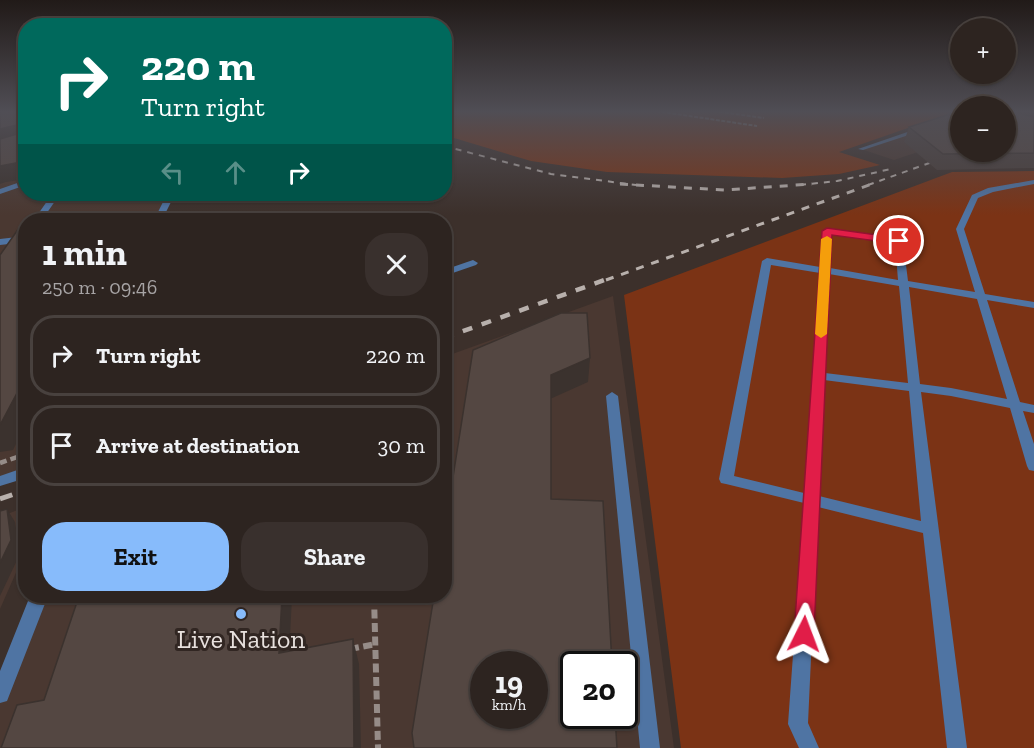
<!DOCTYPE html>
<meta charset="utf-8">
<style>
:root{--surface:#2d2420;--page:#39302d;--text:#f1f3f6;--muted:#a7a4a5;--line:#48413e;--accent:#87bbfb}
body{margin:0;font-family:"Zilla Slab",serif;background:var(--page);color:var(--text);height:100vh;display:flex;flex-direction:column;font-size:22px;white-space:nowrap}
*{box-sizing:border-box;margin:0}
p{font-size:20px;color:var(--muted)}
.icon{flex:none;width:33px;height:33px;fill:none;stroke:currentColor;stroke-width:2;stroke-linecap:round;stroke-linejoin:round}
.map{position:relative;flex:1;overflow:hidden}
.drawer{position:absolute;left:18px;top:213px;width:434px;height:390px;display:flex;flex-direction:column;background:var(--surface);border-radius:24px;box-shadow:0 2px 4px #0004,0 0 0 2px var(--line)}
.drawer>*{flex:none}
.hud{position:absolute;left:18px;top:18px;width:434px;height:183px;border-radius:24px;box-shadow:0 2px 4px #0004,0 0 0 2px var(--line);background:#00695c;color:#fff;overflow:hidden}
.buttons{position:absolute;left:950px;top:18px;display:grid;gap:12px}
.buttons a{display:grid;place-items:center;width:66px;height:66px;border-radius:50%;background:var(--surface);box-shadow:0 2px 4px #0004,0 0 0 2px var(--line);font-size:30px}
.speed{position:absolute;left:470px;top:651px;display:flex;gap:12px;font-size:30px;font-weight:700;text-align:center}
.speed>*{display:grid;place-content:center;width:78px;height:78px;border-radius:50%;background:var(--surface);box-shadow:0 2px 4px #0004,0 0 0 2px var(--line);line-height:1}
.speed small{font-size:15px;font-weight:400}
.speed .limit{border:3px solid #111;border-radius:9px;background:#fff;color:#111}
.pin{position:absolute;display:grid;place-items:center;width:51px;height:51px;color:#fff;margin:-26px;border:3px solid #fff;border-radius:50%;box-shadow:0 2px 6px #0007}
.me{position:absolute;width:66px;margin:-33px;rotate:3deg;stroke-linejoin:round;filter:drop-shadow(0 0 4px #0008)}
.turn{display:flex;align-items:center;gap:21px;height:126px;padding:0 24px;font-size:27px}
.turn .icon{width:78px;height:78px;stroke-width:2.5}
.turn b{display:block;font-size:42px;line-height:51px}
.lanes{display:flex;align-items:center;height:57px;padding:0 24px;background:#0003;justify-content:center;gap:30px;direction:ltr}
.lanes .off{opacity:.35}
.round{display:grid;place-items:center;flex:none;width:63px;height:63px;border-radius:24px;background:var(--page)}
.overview{display:flex;align-items:center;justify-content:space-between;height:102px;padding:0 24px}
h1{font-size:36px;font-weight:700;line-height:45px}
.action{display:flex;gap:12px;margin-top:auto;padding:12px 24px}
.action a{flex:1;height:69px;border-radius:24px;background:var(--accent);color:#111;font-size:24px;font-weight:700;line-height:69px;text-align:center}
.action a+a{background:var(--page);color:var(--text)}
ul{padding:0;list-style:none}
li{display:flex;align-items:center;gap:18px;height:81px;margin:0 12px 9px;padding:0 12px;border:3px solid var(--line);border-radius:24px}
li div{flex:1}
li b{display:block;font-size:22px}
li em{font-style:normal}
.map>svg:first-child{display:block}
.built{fill:#4a3831;fill-rule:evenodd}
.green{fill:#7b3315}
.lines{fill:none;stroke-linecap:round;stroke-linejoin:round}
.path-far2{stroke:#968c88;stroke-width:2;stroke-dasharray:4 1.5;stroke-linecap:butt}
.path-far1{stroke:#968c88;stroke-width:4.5;stroke-dasharray:7 4;stroke-linecap:butt}
.path{stroke:#968c88;stroke-width:6;stroke-dasharray:9 4.5;stroke-linecap:butt}
.service{fill:#4f74a3;fill-rule:evenodd}
.tertiary{fill:#4f74a3;fill-rule:evenodd}
.rail-far3{stroke:#b8b0ac;stroke-width:2;stroke-dasharray:6 6;stroke-linecap:butt}
.rail-far2{stroke:#b8b0ac;stroke-width:3;stroke-dasharray:8 8;stroke-linecap:butt}
.rail-far1{stroke:#b8b0ac;stroke-width:4.5;stroke-dasharray:10 10;stroke-linecap:butt}
.rail{stroke:#b8b0ac;stroke-width:5;stroke-dasharray:13 13;stroke-linecap:butt}
.wall{fill:#483d39}
.shaded-wall{fill:#3b322e}
.building{fill:#544742;stroke:#3b322e;stroke-width:1.5;fill-rule:evenodd}
.route{fill:#e11d48;stroke:#92132f;stroke-width:1.5}
.slow{fill:#f59e0b}
.poi-dot{fill:#87bbfb;stroke:#312622;stroke-width:2}
.labels{text-anchor:middle;dominant-baseline:central;stroke-width:6;stroke-linejoin:round;paint-order:stroke}
.near-poi-label{font-size:26px;fill:#e8e1de;stroke:#312622}
</style>
<div class="map">
<svg width="1034" height="748" viewBox="0 0 1034 748">
<rect width="100%" height="100%" fill="#3c302b"/>
<path class="built" d="M960,117V138L894,160L861,149Z
M25,142L26,194H171L158,220H26L25,472L0,481V150Z
M613,296L674,748H0V694L39,596H444V357ZM483,664H534V716H483ZM573,664H624V716H573Z
M25,507V552L0,609V517Z"/>
<path class="green" d="M444,111H948V114L839,152L880,165L839,174L782,178L607,172L531,161L444,135Z
M1034,171V748H681L624,295L952,172Z"/>
<g class="lines">
<path class="path-far2" d="M656,111L757,126
M714,111L764,118"/>
<path class="path-far1" d="M0,463L26,454"/>
<path class="path" d="M374,596L378,748
M350,649L376,644"/>
<path class="service" d="M922,127L924,128V130L863,150L858,149Z
M26,180V185L0,194V189Z
M1034,180V184L993,192L978,198L964,229L985,294L1034,302V308L987,300L1020,402L1034,405V413L1023,411L1034,444V471L1029,470L1027,466L1010,408L951,396L921,392L967,748H947L923,533L818,507L808,723L819,748H799L788,724L804,503L726,484L721,483L719,479L762,261L767,258L820,267L823,231L827,228L899,238L903,241L908,281L975,292L956,229L972,195L988,188ZM831,234L895,243L898,280L830,268ZM771,265L820,273L804,493L734,476ZM829,274L899,286L908,383L825,373ZM909,287L977,299L1007,399L951,388L920,384ZM824,380L909,391L921,521L819,496Z
M52,194H60L42,220H34Z
M473,260L478,263L476,265L444,276V270Z
M612,392L618,396L660,748H640L606,396Z
M26,467V478L0,486V476Z"/>
<path class="tertiary" d="M1029,111H1034V113L1030,112Z
M167,194H175L162,220H154Z
M26,236V242L0,245V239Z
M30,596H48L7,701L0,703V671Z"/>
<path class="rail-far3" d="M444,146L551,174L636,185
M800,185L837,181L891,169
M868,185L960,152"/>
<path class="rail-far2" d="M620,184L724,190L812,184
M606,280L872,184"/>
<path class="rail-far1" d="M444,338L610,278"/>
<path class="rail" d="M0,499L26,490"/>
</g>
<path class="wall" d="M1034,117V168L937,170L904,142L909,127Z"/>
<path class="shaded-wall" d="M21,124L26,134L14,133L17,141L3,145L0,137V129Z
M26,161V179L6,182L0,184V166Z
M54,194H140L139,196L58,202Z
M26,290V317L18,303Z
M590,358L588,382L550,399L551,375Z
M26,376V424L13,450L0,452V425Z
M7,509L15,522L20,554L0,596V563Z
M282,596H292L288,679L279,653Z
M353,639L359,664L361,748H354Z"/>
<path class="building" d="M0,111H26V161L21,162L0,166V139L17,134L14,133L22,130L21,124L0,129Z
M960,111V152H1005V111H1010L1034,117V153L943,154L909,127Z
M26,227V290L18,303L26,302V376L0,425V255L19,228Z
M561,313H587L590,358L551,375V499L603,501L612,664H573V716H615L617,748H414L412,733L434,596H444V534L473,350ZM483,664H534V716H483Z
M7,509L11,540L0,563V511Z
M79,596H282L279,653L353,639L354,748H1L17,705L44,700Z"/>
<linearGradient id="sky" x2="0" y2="1"><stop stop-color="#211a18"/><stop offset="0.52" stop-color="#504e55"/><stop offset="1" stop-color="#504e55" stop-opacity="0"/></linearGradient>
<rect width="1034" height="215" fill="url(#sky)"/>
<path class="route" d="M827,228L899,238L904,241L899,244L832,235L814,634L811,641L804,643L797,641L794,634L822,231Z"/>
<path class="slow" d="M827,236L832,239L827,334L821,338L815,334L821,239Z"/>
<circle class="poi-dot" cx="241" cy="614" r="6"/>
<g class="labels">
<g class="near-poi-label">
<text x="241" y="639">Live Nation</text>
</g>
</g>
</svg>
<div class="buttons">
<a>+</a>
<a>−</a>
</div>
<div class="speed"><div>19<small>km/h</small></div><div class="limit">20</div></div>
<div class="pin" style="left:899px;top:241px;background:#d93025"><svg class="icon" aria-label="arrive" viewBox="0 0 24 24"><path d="M6 21V4h12l-3 4 3 4H6"/></svg></div>
<svg class="me" style="left:804px;top:634px" viewBox="-20 -20 40 40"><path d="M0-17L14 15 0 8-14 15z" fill="#e11d48" stroke="#fff" stroke-width="4"/></svg>
<div class="hud">
<div class="turn"><svg class="icon" aria-label="right" viewBox="0 0 24 24"><path d="M7 20v-9h11M14 6l5 5-5 5"/></svg><div><b>220 m</b>Turn right</div></div>
<div class="lanes"><svg class="icon off" aria-label="left" viewBox="0 0 24 24"><path d="M17 20v-9H6M10 6l-5 5 5 5"/></svg><svg class="icon off" aria-label="ahead" viewBox="0 0 24 24"><path d="M12 20V5M6 11l6-6 6 6"/></svg><svg class="icon" aria-label="right" viewBox="0 0 24 24"><path d="M7 20v-9h11M14 6l5 5-5 5"/></svg></div>
</div>
<section class="drawer">
<div class="overview"><div><h1>1 min</h1><p>250 m · 09:46</p></div><a class="round"><svg class="icon" aria-label="close" viewBox="0 0 24 24"><path d="M6 6l12 12M18 6L6 18"/></svg></a></div>
<ul>
<li><svg class="icon" aria-label="right" viewBox="0 0 24 24"><path d="M7 20v-9h11M14 6l5 5-5 5"/></svg><div><b>Turn right</b></div><em>220 m</em></li>
<li><svg class="icon" aria-label="arrive" viewBox="0 0 24 24"><path d="M6 21V4h12l-3 4 3 4H6"/></svg><div><b>Arrive at destination</b></div><em>30 m</em></li>
</ul>
<div class="action"><a>Exit</a><a>Share</a></div>
</section>
</div>
